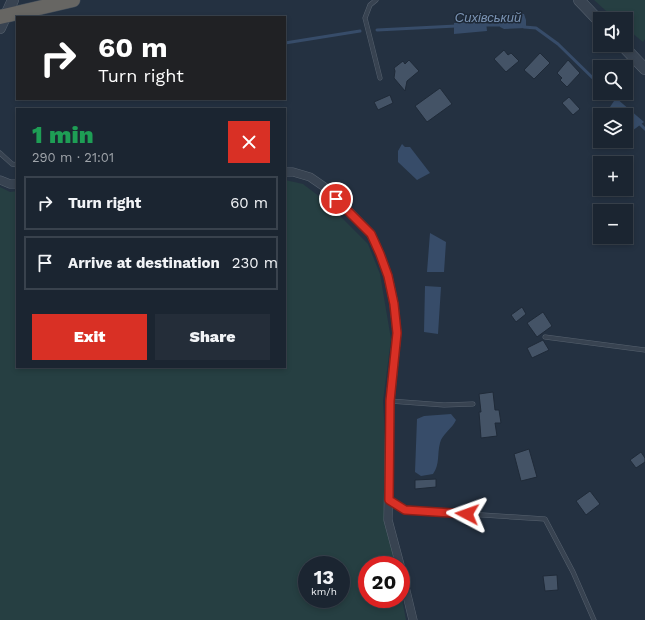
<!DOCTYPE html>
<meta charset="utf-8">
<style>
:root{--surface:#1b2531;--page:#242d39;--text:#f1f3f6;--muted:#a0a5ab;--line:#39424d;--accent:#d93025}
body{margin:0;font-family:"Work Sans",sans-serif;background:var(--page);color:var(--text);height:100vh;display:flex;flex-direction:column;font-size:15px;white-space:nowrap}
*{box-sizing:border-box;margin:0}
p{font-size:13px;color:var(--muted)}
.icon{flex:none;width:22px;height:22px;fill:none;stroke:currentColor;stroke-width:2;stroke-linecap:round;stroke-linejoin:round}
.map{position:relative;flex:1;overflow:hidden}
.panel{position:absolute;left:16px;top:108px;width:270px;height:260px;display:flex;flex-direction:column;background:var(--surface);border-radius:0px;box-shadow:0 2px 6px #0003,0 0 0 1px var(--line)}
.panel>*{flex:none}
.guide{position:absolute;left:16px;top:16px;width:270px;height:84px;border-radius:0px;box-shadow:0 2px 6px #0003,0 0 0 1px var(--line);background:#202124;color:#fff;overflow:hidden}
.buttons{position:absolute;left:593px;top:12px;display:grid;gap:8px}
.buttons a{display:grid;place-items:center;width:40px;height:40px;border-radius:0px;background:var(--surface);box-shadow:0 2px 6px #0003,0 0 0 1px var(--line);font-size:20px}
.speed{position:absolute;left:298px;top:556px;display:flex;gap:8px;font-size:20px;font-weight:700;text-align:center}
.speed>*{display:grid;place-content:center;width:52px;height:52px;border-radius:50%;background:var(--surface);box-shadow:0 2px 6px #0003,0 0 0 1px var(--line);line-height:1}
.speed small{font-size:10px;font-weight:400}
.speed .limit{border:6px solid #d22;background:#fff;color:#111}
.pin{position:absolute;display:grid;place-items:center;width:34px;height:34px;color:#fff;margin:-17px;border:2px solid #fff;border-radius:50%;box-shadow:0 1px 4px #0007}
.me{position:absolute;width:44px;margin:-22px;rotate:274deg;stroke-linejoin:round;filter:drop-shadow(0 0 3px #0008)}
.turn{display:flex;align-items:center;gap:14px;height:84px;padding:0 16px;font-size:18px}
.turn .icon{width:52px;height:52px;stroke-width:2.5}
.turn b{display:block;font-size:28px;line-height:34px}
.round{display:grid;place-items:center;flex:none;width:42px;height:42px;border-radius:0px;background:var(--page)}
.head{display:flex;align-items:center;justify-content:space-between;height:68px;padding:0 16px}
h1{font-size:24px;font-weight:800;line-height:30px;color:#1e9e55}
.primary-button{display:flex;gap:8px;margin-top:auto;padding:8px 16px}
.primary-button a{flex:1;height:46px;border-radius:0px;background:var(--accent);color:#fff;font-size:16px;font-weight:800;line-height:46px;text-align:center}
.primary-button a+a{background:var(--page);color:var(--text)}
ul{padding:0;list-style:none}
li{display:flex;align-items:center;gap:12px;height:54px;margin:0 8px 6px;padding:0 8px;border:2px solid var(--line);border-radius:0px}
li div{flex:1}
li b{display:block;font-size:15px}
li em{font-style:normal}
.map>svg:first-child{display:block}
.green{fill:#263f42;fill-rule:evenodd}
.water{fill:#374c69}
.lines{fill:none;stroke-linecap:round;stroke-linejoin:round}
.stream{stroke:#374c69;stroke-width:3}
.building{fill:#445366;stroke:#1f2a38}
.service-casing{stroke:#56616e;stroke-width:5}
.minor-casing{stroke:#56616e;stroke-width:9}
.tertiary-casing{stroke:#56616e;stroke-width:12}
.trunk-casing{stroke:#434e5b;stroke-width:15}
.service{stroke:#384351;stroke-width:4}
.minor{stroke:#384351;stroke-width:8}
.tertiary{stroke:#384351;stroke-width:11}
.trunk{stroke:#676663;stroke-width:14}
.route-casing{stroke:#8d1f18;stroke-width:10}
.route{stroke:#d93025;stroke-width:7}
.labels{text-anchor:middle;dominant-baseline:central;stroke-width:3;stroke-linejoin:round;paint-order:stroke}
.water-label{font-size:13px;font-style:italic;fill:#7b94b4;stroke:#1d2836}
</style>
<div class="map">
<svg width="645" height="620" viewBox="0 0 645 620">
<rect width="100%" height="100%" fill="#243141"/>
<path class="green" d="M594,0H645V39L643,42L626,28V19H615Z
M285,180L303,184L324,200L368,244L380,274L391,339L383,401L386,452V519L395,565H367V599H401V594L406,620H0V187L10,192L17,191V367H285ZM307,565H341V599H307Z"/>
<path class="water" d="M515,13L524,14L526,20V28L504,29L500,27L498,19L502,16Z
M486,21L487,31L454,34V23Z
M616,98L644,122L632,131L626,126V115H614L608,110Z
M402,144L405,147H410L430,173L417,180L398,162V151Z
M430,233L446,242L444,272H427Z
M425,286L441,287L438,334L424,332Z
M451,414L456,420C452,429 442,434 440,443C437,454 440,464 433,474L421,476L415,472L417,419L424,416Z"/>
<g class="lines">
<path class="stream" d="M484,25H502
M524,27L536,28L558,44L600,85
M377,30L456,26
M285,43L360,31
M608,93L618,103
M638,122L645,129"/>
</g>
<path class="building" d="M504,50L508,55L511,53L519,61L506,72L494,59Z
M540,53L550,63L534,79L524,70Z
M409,60L419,71L407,81L405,91L394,78L395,71L394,68L403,61L405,64Z
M568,60L580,73L567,87L560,80L562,78L557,73Z
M440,88L452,104L427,122L415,106Z
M390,95L393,103L378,110L374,102Z
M569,97L580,109L573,115L562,103Z
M522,307L526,314L516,322L511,315Z
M543,312L552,326L537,337L527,323Z
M543,340L549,350L532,358L527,348Z
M493,392L495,410H499L501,423H495L497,436L481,438L479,412H481L479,394Z
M529,449L537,477L521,481L514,454Z
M641,452L645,458V462L636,468L630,460Z
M436,479V487L415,489V480Z
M590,491L600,504L586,515L576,501Z
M557,575L558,590L545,591L543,576Z"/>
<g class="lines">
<g class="service-casing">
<path id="service" d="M376,0L370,5L365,18L380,78
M0,153L12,164L17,165
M545,337L645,350
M390,401L444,405L473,404
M389,500L405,510L545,519L573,572L594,620"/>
</g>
<g class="minor-casing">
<path id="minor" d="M285,172H293L310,177L326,188L371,234L380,254L388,276L394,304L397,333L390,401L388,520L400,565
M0,180L10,184H17
M401,570L413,620"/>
</g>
<g class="tertiary-casing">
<path id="tertiary" d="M579,0L600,22
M0,28L13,0
M622,45L645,69"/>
</g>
<g class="trunk-casing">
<path id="trunk" d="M0,17L73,0"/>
</g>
<use href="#service" class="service"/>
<use href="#minor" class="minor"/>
<use href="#tertiary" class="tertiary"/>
<use href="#trunk" class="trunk"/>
</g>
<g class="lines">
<g class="route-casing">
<path id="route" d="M336,199L371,234L380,254L388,276L394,304L397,333L390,401L389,500L405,510L467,514"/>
</g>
<use href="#route" class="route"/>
</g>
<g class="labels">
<g class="water-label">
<text x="488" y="17">Сихівський</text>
</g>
</g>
</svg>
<div class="buttons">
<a><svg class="icon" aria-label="sound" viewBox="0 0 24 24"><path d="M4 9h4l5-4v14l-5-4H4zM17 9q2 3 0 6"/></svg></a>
<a><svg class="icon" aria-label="search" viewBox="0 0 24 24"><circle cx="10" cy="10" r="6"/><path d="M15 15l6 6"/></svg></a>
<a><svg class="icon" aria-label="layers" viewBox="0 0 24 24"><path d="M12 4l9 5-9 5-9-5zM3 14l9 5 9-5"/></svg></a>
<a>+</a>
<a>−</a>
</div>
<div class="speed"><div>13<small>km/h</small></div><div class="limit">20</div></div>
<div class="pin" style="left:336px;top:199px;background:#d93025"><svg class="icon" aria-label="arrive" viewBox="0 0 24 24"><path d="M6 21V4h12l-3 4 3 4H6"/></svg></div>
<svg class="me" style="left:467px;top:514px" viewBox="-20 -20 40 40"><path d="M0-17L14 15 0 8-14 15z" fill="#d93025" stroke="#fff" stroke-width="4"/></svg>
<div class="guide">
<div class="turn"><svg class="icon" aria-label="right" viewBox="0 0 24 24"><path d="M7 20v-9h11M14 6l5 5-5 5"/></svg><div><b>60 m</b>Turn right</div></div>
</div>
<section class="panel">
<div class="head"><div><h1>1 min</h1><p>290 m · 21:01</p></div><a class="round" style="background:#d93025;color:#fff"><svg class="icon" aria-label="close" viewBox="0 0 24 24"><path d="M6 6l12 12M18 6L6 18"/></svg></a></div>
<ul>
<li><svg class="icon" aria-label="right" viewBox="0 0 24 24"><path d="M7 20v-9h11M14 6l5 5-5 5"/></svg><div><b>Turn right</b></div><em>60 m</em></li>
<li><svg class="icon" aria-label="arrive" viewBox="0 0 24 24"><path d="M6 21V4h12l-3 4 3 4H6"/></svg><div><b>Arrive at destination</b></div><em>230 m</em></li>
</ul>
<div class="primary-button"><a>Exit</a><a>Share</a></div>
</section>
</div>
